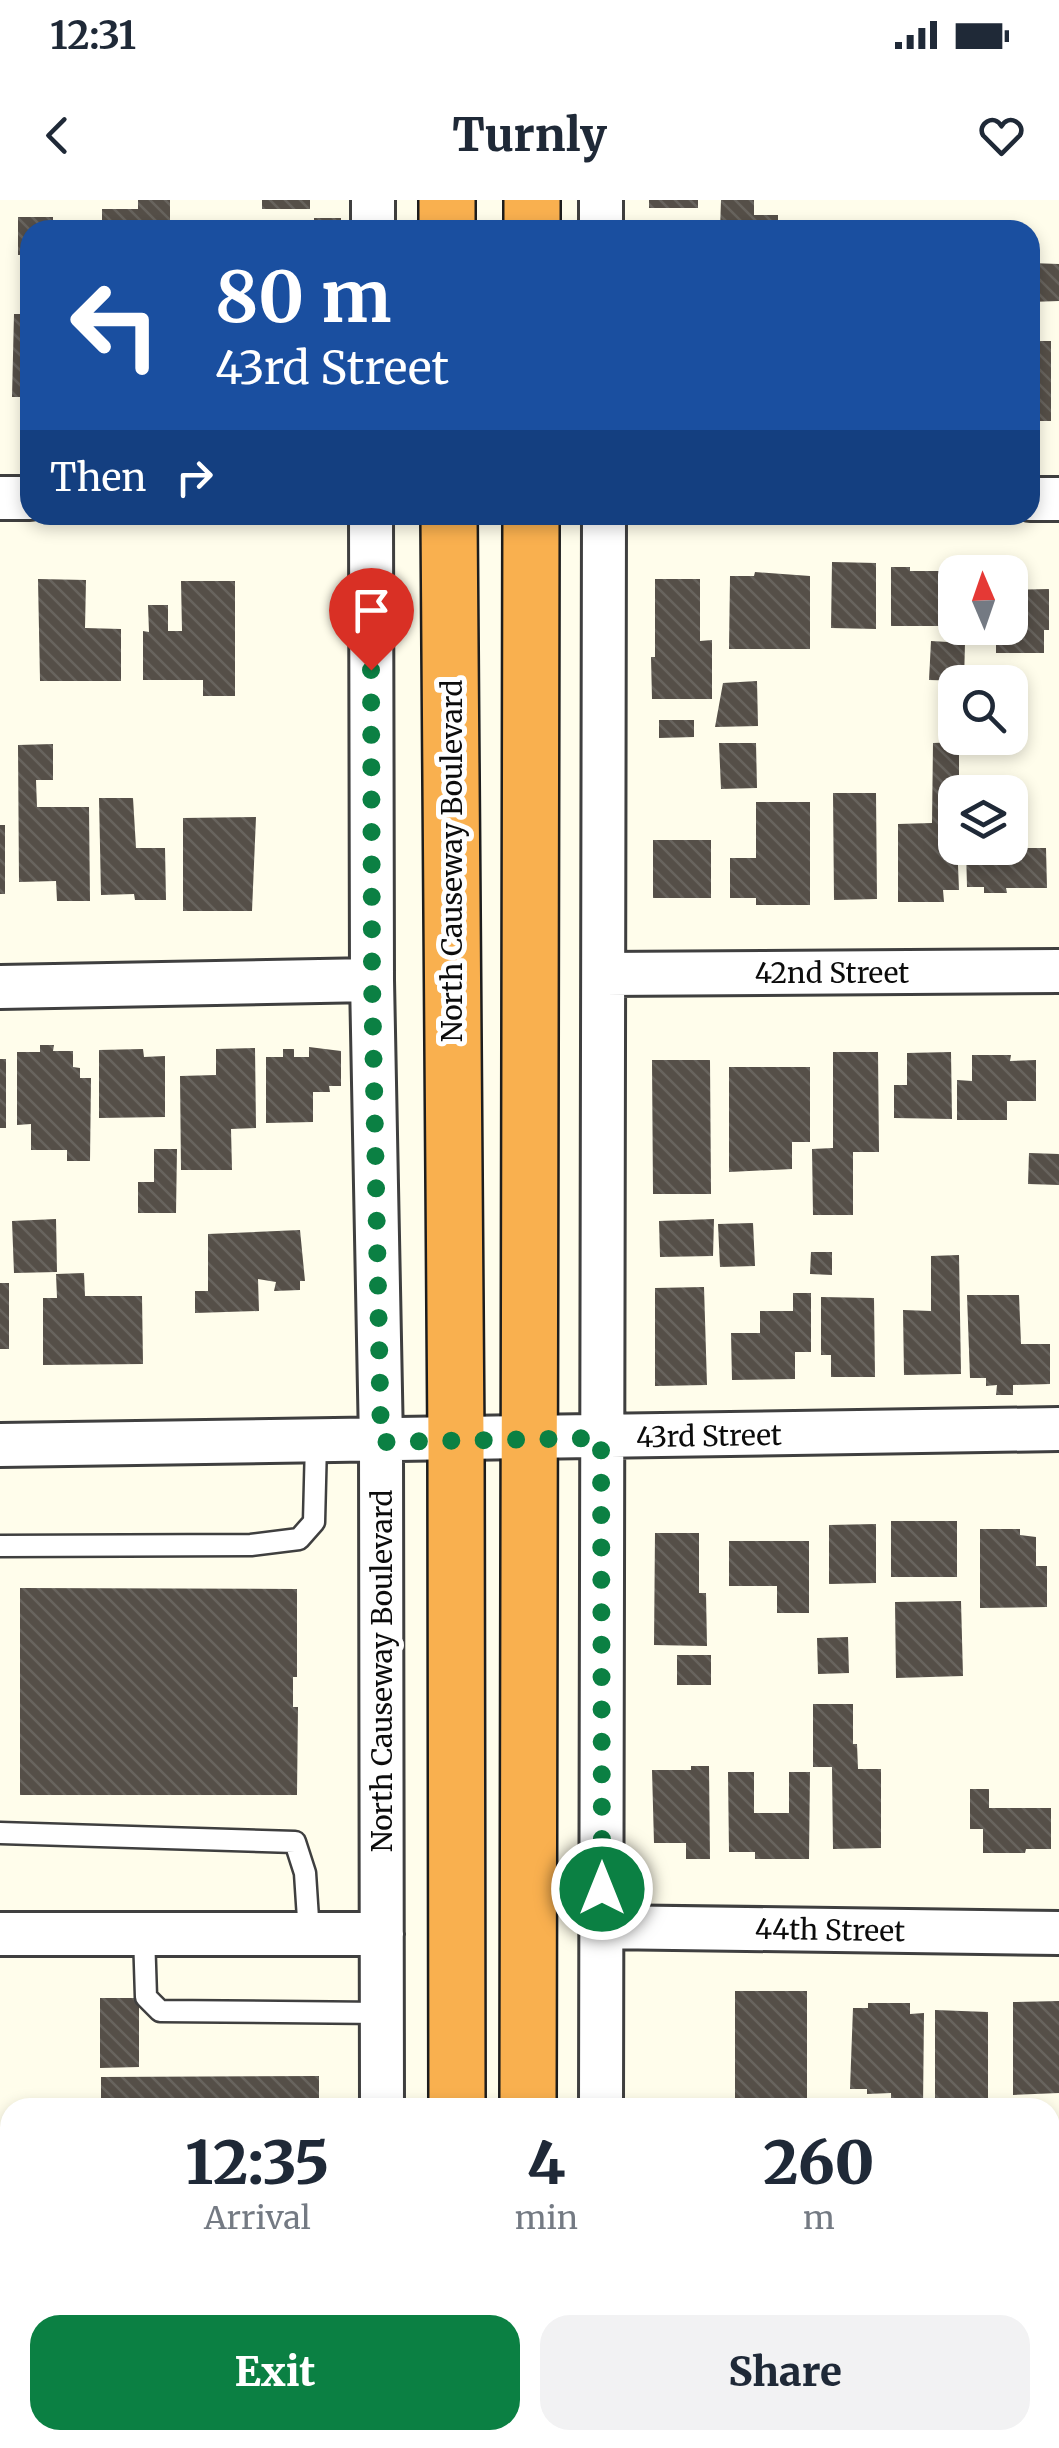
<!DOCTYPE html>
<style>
:root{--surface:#fff;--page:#f2f2f3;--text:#1f2937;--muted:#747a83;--accent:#0b8043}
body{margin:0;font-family:Merriweather,serif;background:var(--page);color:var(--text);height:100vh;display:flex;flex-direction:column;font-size:38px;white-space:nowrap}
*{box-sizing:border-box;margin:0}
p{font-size:32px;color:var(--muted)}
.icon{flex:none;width:55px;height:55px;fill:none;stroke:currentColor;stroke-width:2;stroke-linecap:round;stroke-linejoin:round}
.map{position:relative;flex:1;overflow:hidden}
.side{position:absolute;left:0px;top:1898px;width:1060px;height:352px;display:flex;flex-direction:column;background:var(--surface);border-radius:30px 30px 0 0;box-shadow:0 5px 15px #0003}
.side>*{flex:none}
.guide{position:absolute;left:20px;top:20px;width:1020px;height:305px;border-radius:30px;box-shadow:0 5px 15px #0003;background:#1a4fa0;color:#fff;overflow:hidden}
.needle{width:65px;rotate:358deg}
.controls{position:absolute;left:938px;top:355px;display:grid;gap:20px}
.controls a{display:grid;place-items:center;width:90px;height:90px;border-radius:20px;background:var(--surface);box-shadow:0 5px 15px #0003;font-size:50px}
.pin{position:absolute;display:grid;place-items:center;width:85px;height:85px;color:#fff;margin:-102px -42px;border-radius:50% 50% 50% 0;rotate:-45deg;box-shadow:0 0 10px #0007}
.pin .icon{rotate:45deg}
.me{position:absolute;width:110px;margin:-55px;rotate:0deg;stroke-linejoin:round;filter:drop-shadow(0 0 8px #0008)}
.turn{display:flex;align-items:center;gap:35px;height:210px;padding:0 30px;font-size:45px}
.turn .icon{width:130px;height:130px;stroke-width:2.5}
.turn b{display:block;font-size:70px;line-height:85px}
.then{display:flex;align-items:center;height:95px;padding:0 30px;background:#0003;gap:20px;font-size:38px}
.eta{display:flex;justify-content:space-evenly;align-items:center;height:170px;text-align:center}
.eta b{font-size:60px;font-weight:800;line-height:70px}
.button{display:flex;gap:20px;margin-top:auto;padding:20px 30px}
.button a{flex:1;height:115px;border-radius:30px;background:var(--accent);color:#fff;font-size:40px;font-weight:800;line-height:115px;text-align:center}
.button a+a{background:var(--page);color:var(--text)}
.status{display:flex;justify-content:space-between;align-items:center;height:70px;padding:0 50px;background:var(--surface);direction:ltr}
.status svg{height:28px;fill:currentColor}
header{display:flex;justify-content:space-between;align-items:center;height:130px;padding:0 30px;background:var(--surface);font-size:45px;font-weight:800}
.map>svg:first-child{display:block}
.building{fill:url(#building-back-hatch)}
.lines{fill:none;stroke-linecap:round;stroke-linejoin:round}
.lane-casing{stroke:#3f3f3f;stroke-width:25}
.street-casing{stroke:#3f3f3f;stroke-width:48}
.highway-casing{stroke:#1d1d1d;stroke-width:60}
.lane{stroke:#fff;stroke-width:20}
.street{stroke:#fff;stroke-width:42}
.highway{stroke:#f9b04f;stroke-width:55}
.route{stroke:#0b8043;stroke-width:18;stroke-dasharray:0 32.4}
.labels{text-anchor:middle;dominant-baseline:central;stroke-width:10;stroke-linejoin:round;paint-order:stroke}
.street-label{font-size:28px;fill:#0c0c0c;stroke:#fff}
</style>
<div class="status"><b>12:31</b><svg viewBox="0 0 49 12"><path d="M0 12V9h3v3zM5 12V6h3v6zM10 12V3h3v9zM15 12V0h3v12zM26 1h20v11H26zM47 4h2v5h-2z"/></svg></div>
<header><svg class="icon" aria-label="back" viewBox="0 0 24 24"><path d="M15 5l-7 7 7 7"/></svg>Turnly<svg class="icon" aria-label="heart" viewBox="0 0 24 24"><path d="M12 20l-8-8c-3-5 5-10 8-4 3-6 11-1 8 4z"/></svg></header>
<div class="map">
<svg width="1059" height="2248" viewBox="0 0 1059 2248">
<defs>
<pattern id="building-back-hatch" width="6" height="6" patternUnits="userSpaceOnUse" patternTransform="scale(2.5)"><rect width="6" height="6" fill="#554f48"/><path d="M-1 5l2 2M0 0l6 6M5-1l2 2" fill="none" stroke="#68645e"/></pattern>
</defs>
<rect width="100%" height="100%" fill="#fffdeb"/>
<path class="building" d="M138,0H170V30H102V9H138Z
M262,0H310V9H262Z
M649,0H698V8H649Z
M721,0H754V15H778V30H720Z
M18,17H53V30H30V55H18Z
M314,18H341V30H314Z
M186,25L228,26V30H186Z
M1030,63L1059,64V101L1030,102Z
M14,114H30V197H12Z
M1030,141H1051V221H1030Z
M832,362L876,363V429L831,428Z
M891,367H910V371H946V426H891Z
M755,372L810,376V449H729L730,376H754Z
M38,379L86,380L85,428L121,429V481H40Z
M655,379H700V441L712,440V499H652L651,457H655Z
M181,381H235V496H203V480H143V431L149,432L148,405H168V431H182Z
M1049,389V430H1044V453H996V436H969V428H1010V390Z
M931,441L965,443L964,481L929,480Z
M757,481L758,526L715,527L723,483Z
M659,520H694V537L659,538Z
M959,542V592H955L959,690H943L944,702H898V624L932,623L933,543Z
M719,543H756L757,588L721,589Z
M53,544V580H36L37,607H89L90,701H57L56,681L19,682L18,545Z
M833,593H876L877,699L834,700Z
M99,598H133L136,648H165L166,700H135L134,694L101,695Z
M756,602H810V705H756V698H730V658H756Z
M256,617L252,711H183V618Z
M1010,624H1019V648H1046L1047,688H1006L1007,693H984V687H967L966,648H1010Z
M0,625H5V694H0Z
M653,640H711V698H653Z
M40,845H54L53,851H73V867L80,868V878H91L90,961H67V950H31V924L17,925V852H40Z
M309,847L341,851V886H329L330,892H313V922L266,923V857H283V849H294V857H309Z
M255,848L256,928L231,929L232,970H181L180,876L216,875V849Z
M143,849L144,857L165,856V917L99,918V850Z
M833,852H878L879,952H853V1015H813L812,949L833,948Z
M951,852L952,919L894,918V885H907V853Z
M972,855H1011L1010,861L1036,860V901H1007V920H957V880L972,881Z
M0,859H6V928H0Z
M652,860H710L711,994H653Z
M729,867H810V942H792V969L729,972Z
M154,949H177L176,1013H138V982H154Z
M1029,953L1059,954V985L1028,984Z
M56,1019L57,1072L14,1073L12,1021Z
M714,1019L713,1056L660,1057L659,1021Z
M753,1023L755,1066L720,1067L718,1024Z
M300,1030L305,1081H300V1090L274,1091L276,1082L258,1079L259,1111L195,1113V1091H208V1034Z
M811,1052H832V1075L810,1074Z
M959,1055L961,1174L904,1175L903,1110L931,1111V1056Z
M84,1073L85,1096H142L143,1164L43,1165V1098H57L56,1074Z
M0,1083H9V1149H0Z
M704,1087L707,1185L655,1186V1088Z
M793,1093H811V1152H795V1179L732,1180L731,1133H760V1111H793Z
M967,1095H1019L1021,1144H1050V1184L1013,1185V1195H996L997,1185L986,1186V1178H970Z
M821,1097L874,1098L875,1177H831V1155H821Z
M891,1321H957V1377H891Z
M876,1324V1383L829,1384V1325Z
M980,1329H1020V1335L1036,1337V1366H1047V1407L980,1408Z
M655,1333H699V1393H706L707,1446L654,1445Z
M729,1341H809V1413H777V1386H729Z
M20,1388L297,1389V1477H293V1507H298L297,1595H20Z
M961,1401L963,1476L896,1478L895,1402Z
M848,1437L849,1473L818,1474L817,1438Z
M677,1455H711V1485H677Z
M813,1504H853V1544H857L858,1569H881V1648L833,1649L832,1567H813Z
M691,1566H709L710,1659H686V1643H654L652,1570H691Z
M728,1572H754V1613H789V1572H810L809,1659H755V1652H729Z
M970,1589H989V1608H1051V1649H1026L1025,1653H983V1629H970Z
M735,1791H807V1908H735Z
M100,1798H139V1867L100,1868Z
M1059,1801V1893L1013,1895V1802Z
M868,1803H910V1814L924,1813L923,1908H891V1893L867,1894V1889H850L853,1808H868Z
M935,1810L988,1812V1908H935Z
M319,1876V1908H101V1877Z
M1050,1944H1059V1965L1050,1966Z
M1050,2051H1059V2132H1050Z"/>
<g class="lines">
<g class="lane-casing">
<path id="lane" d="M0,1346L251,1345L299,1339L314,1322L316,1242
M0,1633L295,1642L305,1673L309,1734
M144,1734L146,1797L160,1811L382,1813"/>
</g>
<g class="street-casing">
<path id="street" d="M601,0V30
M373,30V0
M0,298H30
M1030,299H1059
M371,315L372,780L381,1242L382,1908
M604,774L1059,771
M0,787L372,780
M0,1245L1059,1229
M602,1727L1059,1733
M0,1734H382
M601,1908L604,315
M1050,2212H1059
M0,2213H10
M599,2240V2248
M383,2248V2240"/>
</g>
<g class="highway-casing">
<path id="highway" d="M447,0V30
M532,30V0
M449,315L456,1240L457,1908
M528,1908L531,315
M458,2240V2248
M528,2248V2240"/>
</g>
<use href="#lane" class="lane"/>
<use href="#street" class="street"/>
<use href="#highway" class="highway"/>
</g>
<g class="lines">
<path class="route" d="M371,470L372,780L381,1242L601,1238L602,1689"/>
</g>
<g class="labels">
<g class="street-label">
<text transform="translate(452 661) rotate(-90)">North Causeway Boulevard</text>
<text x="832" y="773">42nd Street</text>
<text transform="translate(709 1236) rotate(-1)">43rd Street</text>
<text transform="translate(382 1471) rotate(-90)">North Causeway Boulevard</text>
<text transform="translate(830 1730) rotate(1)">44th Street</text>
</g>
</g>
</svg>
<div class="controls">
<a><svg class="needle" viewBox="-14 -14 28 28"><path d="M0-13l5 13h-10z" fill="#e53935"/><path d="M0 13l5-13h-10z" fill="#747a83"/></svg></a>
<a><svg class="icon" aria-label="search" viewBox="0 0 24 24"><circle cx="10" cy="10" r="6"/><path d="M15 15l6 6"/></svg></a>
<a><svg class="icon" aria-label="layers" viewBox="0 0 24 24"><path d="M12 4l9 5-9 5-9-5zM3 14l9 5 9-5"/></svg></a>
</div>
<div class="pin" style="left:371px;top:470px;background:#d93025"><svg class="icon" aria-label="arrive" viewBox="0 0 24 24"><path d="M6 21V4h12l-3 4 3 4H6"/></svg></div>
<svg class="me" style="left:602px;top:1689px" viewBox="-20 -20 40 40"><circle r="17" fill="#0b8043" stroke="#fff" stroke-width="3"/><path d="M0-11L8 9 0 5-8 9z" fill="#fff"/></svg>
<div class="guide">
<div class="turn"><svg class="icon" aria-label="left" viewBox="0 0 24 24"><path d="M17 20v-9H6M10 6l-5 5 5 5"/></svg><div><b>80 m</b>43rd Street</div></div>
<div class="then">Then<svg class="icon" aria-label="right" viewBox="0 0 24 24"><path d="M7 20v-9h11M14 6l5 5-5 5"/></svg></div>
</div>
<section class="side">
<div class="eta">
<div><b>12:35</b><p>Arrival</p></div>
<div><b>4</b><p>min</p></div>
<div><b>260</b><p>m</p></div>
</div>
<div class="button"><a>Exit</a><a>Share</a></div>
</section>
</div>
